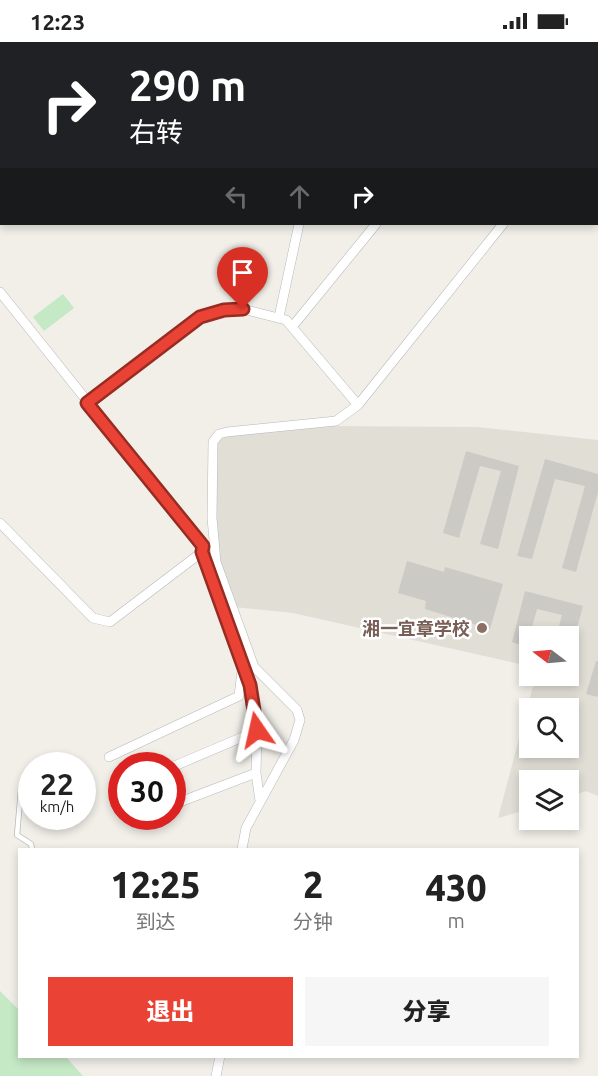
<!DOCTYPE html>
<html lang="zh">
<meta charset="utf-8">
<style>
:root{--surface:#fff;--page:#f6f6f6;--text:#222;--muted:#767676;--accent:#ea4335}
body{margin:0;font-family:Ubuntu,"Noto Sans SC",sans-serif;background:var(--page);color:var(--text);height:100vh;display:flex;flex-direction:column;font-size:22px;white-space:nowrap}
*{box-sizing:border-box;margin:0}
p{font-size:20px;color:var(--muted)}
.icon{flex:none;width:33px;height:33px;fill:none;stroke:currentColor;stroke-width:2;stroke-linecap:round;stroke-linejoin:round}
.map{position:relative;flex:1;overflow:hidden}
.side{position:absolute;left:18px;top:806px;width:561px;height:210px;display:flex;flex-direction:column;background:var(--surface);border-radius:0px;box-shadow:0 3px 9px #0003}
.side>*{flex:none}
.banner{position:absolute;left:0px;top:0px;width:598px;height:183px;box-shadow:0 3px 9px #0003;background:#202124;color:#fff;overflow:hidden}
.needle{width:39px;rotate:286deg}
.buttons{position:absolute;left:519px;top:584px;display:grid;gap:12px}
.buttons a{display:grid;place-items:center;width:60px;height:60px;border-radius:0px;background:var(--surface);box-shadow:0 3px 9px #0003;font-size:30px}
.speed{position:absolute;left:18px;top:710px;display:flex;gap:12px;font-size:30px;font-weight:700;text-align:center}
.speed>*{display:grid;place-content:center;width:78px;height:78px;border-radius:50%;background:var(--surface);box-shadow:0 3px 9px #0003;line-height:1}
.speed small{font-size:15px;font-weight:400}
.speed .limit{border:9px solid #d22;background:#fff;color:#111}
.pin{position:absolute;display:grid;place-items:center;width:51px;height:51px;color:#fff;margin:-62px -26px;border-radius:50% 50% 50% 0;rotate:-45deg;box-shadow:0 0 6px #0007}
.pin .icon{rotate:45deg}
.me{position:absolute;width:66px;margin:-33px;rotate:349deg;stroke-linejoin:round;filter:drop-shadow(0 0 4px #0008)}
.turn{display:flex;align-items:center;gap:21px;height:126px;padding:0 30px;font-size:27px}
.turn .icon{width:78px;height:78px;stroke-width:2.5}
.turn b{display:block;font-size:42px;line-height:51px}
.lanes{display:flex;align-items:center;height:57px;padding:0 30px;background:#0003;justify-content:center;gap:30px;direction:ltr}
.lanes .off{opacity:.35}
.eta{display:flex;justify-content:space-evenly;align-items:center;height:102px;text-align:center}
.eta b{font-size:36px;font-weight:800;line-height:42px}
.button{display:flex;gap:12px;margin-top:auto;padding:12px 30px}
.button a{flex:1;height:69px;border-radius:0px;background:var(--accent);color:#fff;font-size:24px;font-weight:800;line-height:69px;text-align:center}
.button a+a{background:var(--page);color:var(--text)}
.status{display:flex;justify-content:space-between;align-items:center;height:42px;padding:0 30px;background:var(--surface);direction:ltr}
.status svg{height:16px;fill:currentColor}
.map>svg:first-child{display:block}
.education{fill:#e1ded6;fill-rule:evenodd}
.green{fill:#c5e8c5}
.building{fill:#cccac5}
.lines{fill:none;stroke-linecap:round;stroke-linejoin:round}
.lane-casing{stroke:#b5b8bc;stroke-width:6}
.street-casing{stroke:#b5b8bc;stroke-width:10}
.secondary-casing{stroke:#b6babf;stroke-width:14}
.lane{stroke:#fff;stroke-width:4.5}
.street{stroke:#fff;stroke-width:9}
.secondary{stroke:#fff;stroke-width:12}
.route-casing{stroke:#982c22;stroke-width:15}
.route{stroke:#ea4335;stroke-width:10}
.education-dot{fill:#8d6e63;stroke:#fff;stroke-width:2}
.labels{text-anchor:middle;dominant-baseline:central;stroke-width:5;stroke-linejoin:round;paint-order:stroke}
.education-label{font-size:18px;font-weight:bold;fill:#785e54;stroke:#fff;text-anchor:end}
</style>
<div class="status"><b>12:23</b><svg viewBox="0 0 49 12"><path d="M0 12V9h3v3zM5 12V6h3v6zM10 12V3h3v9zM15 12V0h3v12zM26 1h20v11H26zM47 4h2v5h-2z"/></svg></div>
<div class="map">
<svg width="598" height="1034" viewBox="0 0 598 1034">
<rect width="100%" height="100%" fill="#f1efe8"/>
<path class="education" d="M326,384L477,385L598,398V754L586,749L569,755L568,738H530L529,767L498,776L536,633H568V594H530L529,624L293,571L234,565L219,523L215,483L217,401L226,393ZM530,666H568V705H530Z"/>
<path class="green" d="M63,252L74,266L44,289L33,275Z
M0,949L19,968L20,1014H65L83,1034H0Z"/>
<path class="building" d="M466,409L519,424L498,507L480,502L501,429L480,424L459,496L443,491Z
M545,417L598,432V450L576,530L562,526L585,444L555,437L532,517L517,514Z
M407,519L444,530L445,525L503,542L490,587L425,567L426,559L398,551Z
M525,549L583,564L571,609H568V594H556L562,573L537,567L530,592V606L512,600Z
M596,619H598V655L586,652Z"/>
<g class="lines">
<g class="lane-casing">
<path id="lane" d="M44,723L57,721
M32,735L21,747L17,793L31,802L32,807"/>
</g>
<g class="street-casing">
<path id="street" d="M0,250L203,504L202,510L250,643L257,689L256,731L260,759
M279,275L299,182
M292,285L376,182
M87,361L200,275L224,268L243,267L286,278L358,363L503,182
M0,481L93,576L110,580L202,510
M109,715L239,654L242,629
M172,725L257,689
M120,748H122
M172,763L256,731
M138,776L143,774
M242,807L246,786L294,698L300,678L297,668L254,625L216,520L212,476L213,400L219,392L227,390L336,379L358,363
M216,1034L220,1014"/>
</g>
<g class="secondary-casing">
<path id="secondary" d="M20,0V2
M449,0L452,2
M220,2L223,0
M597,2L598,4
M597,103L598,104
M0,149L2,147"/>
</g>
<use href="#lane" class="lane"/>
<use href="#street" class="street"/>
<use href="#secondary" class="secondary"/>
</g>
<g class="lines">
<g class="route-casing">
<path id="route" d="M243,267L224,268L200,275L87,361L203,504L202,510L250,643L257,688"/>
</g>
<use href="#route" class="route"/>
</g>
<circle class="education-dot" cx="482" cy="586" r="6"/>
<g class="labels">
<g class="education-label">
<text x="470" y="586">湘一宜章学校</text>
</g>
</g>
</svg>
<div class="buttons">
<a><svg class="needle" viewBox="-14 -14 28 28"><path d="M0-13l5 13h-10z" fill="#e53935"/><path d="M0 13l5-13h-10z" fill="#767676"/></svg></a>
<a><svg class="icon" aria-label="search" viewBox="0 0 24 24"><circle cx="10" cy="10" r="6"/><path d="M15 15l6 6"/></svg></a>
<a><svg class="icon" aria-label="layers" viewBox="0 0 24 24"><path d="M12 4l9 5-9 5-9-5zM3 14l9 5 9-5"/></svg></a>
</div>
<div class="speed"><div>22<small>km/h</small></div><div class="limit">30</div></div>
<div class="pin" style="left:243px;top:267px;background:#d93025"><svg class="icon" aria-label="arrive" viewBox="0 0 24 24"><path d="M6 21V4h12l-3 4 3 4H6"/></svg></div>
<svg class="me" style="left:257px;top:688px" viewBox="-20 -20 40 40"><path d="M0-17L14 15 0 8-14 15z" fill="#ea4335" stroke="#fff" stroke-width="4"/></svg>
<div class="banner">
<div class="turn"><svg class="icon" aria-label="right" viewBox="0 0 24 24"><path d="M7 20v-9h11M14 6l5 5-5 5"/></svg><div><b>290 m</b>右转</div></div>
<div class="lanes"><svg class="icon off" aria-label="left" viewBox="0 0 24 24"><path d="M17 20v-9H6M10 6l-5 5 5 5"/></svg><svg class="icon off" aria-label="ahead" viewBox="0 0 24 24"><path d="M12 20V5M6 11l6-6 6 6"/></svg><svg class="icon" aria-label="right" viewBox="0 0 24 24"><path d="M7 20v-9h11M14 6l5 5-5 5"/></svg></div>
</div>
<section class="side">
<div class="eta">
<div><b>12:25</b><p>到达</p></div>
<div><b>2</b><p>分钟</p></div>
<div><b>430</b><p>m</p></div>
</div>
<div class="button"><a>退出</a><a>分享</a></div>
</section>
</div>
